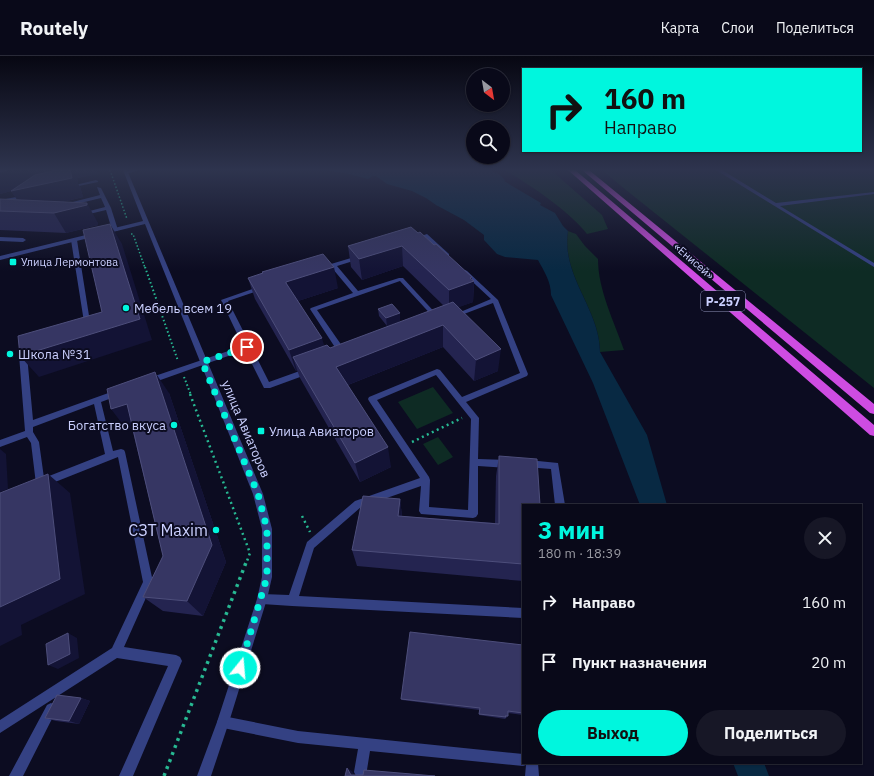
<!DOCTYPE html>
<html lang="ru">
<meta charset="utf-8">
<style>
:root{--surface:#090919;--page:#171726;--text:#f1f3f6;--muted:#999aa2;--line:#292a38;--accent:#00f6de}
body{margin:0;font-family:"IBM Plex Sans",sans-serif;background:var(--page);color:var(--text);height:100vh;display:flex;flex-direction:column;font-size:15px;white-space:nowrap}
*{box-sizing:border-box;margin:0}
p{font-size:13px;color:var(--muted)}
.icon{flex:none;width:22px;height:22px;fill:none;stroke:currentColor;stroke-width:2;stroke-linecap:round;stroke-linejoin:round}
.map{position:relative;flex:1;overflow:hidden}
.sheet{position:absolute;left:522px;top:448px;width:340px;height:260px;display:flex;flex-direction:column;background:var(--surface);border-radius:0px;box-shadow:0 1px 3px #0004,0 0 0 1px var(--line)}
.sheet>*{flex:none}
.top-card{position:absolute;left:522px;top:12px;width:340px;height:84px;border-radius:0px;box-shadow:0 1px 3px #0004,0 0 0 1px var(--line);background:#00f6de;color:#111;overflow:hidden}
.needle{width:26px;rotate:149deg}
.tools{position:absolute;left:466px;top:12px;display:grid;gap:8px}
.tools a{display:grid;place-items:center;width:44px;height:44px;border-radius:50%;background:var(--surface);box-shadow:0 1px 3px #0004,0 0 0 1px var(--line);font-size:20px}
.pin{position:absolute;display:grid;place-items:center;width:34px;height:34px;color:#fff;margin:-17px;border:2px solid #fff;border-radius:50%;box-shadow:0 1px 4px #0007}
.me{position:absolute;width:44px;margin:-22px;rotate:17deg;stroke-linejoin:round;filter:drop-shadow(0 0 3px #0008)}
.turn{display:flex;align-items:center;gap:14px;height:84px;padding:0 16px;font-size:18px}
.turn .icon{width:52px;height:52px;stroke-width:2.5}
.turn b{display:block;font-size:28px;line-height:34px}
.round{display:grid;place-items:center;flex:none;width:42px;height:42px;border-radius:21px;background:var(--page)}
.overview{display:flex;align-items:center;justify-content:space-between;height:68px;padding:0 16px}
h1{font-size:24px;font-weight:700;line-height:30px;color:var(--accent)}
.primary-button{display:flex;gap:8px;margin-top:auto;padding:8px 16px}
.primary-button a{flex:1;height:46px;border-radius:24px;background:var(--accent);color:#111;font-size:16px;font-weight:700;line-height:46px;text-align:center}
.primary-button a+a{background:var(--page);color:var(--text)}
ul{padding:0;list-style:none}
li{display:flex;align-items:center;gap:12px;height:60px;padding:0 16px}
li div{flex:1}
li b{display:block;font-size:15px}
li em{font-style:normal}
header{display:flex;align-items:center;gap:24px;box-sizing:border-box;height:56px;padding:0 20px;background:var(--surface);border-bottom:1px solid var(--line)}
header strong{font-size:19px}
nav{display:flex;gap:22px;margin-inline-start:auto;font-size:14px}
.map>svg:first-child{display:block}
.green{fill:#0e2b24}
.water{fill:#082943}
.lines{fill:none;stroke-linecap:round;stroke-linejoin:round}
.path-far3{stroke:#27b892;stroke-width:1.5;stroke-dasharray:1.5 2;stroke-linecap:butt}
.path-far2{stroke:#27b892;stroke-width:2;stroke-dasharray:1.5 2.5;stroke-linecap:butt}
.path-far1{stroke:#27b892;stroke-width:2.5;stroke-dasharray:2 3.5;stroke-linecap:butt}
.path{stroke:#27b892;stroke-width:3.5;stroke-dasharray:3 4.5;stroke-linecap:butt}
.service{fill:#344183;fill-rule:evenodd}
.minor{fill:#344183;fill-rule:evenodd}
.trunk{fill:#ce4ce2;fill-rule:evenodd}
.wall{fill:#242450}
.shaded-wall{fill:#131335}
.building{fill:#363663;stroke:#4d4e7b}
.route{stroke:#00f6de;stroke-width:7;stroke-dasharray:0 12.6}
.poi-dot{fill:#00f6de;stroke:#0c0c21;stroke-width:1.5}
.labels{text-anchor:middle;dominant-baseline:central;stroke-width:4;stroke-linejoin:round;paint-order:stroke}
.far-street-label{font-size:11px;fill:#cbd0ff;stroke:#0c0c21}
.far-poi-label{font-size:11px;fill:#cbd0ff;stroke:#0c0c21;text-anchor:start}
.shield{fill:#0c0c21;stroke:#9295bc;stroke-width:1}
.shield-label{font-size:12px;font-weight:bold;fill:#cbd0ff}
.poi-label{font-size:13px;fill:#cbd0ff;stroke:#0c0c21;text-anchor:start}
.street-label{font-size:13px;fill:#cbd0ff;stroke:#0c0c21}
.near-poi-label{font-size:16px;fill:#cbd0ff;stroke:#0c0c21;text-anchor:end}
</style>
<header>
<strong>Routely</strong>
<nav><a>Карта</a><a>Слои</a><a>Поделиться</a></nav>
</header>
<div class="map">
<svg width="874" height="720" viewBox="0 0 874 720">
<rect width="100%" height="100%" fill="#0c0c21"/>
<path class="green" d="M505,114H551L602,159L608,173L587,178C568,154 531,130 505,114Z
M602,114H874V332L626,134Z
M568,175L576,178L585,190L598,203C598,234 614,265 624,294L600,296C600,253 561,220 568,175Z
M433,331L453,357L417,373L398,346Z
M438,381L453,401L438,409L423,388Z"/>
<path class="water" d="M326,114H490L500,119L505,124L504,125L541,147L540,149L555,157L563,170L568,175C561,220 600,253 600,296L647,379L667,449H640L593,327L551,239C551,226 544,215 538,204L505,201L497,198L484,184V179L464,164L436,149L426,142L412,135L387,128L376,120H373L368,123L349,118Z
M733,707H764L769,720H738Z"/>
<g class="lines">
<path class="path-far3" d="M110,114L127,163
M131,178H133L145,212"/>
<path class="path-far2" d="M145,211L178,305
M184,321L191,339"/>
<path class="path-far1" d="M190,338L250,497L247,505
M412,386L462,362
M302,460L310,476"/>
<path class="path" d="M164,720L247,504"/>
<path class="service" d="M130,114H139L126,118L124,117Z
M96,124L98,125V126L69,132L67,131Z
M97,131L101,132L111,152L118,174L117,175L112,174L106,154L81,160L78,158L105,151L101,142L64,151L61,149L100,139Z
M27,139H29V141L0,146V144Z
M427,178L449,198V200H445L426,182L415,185L412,183Z
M0,181L23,182L26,184L23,186L0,185Z
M74,182L77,184L90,266L87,271H85L82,269L84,266L71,184Z
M361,199L363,200V202L337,210L358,235L399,222H403L440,262V264H436L400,225L317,254L347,297L346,299H340L310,253L311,252L353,237L332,212L324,214L321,212L331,208Z
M465,214L467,215L498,244L528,318L527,320L466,346L479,362L478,403L508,404L511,405L512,408L511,411L508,412L478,410V458L476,461L473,462L421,458L419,455L421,430L361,451L314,492L299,540L523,552V562L292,550L262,548L258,547L257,543L258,539L262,538L289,539L307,486L355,445L420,422L369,345L368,343L369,341L437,313L440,314L462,341L520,317L493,247L456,261H452L451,260L491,243L463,217L462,216ZM436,319L471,363L468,454L429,451L430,424L429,421L377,344Z
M261,230L264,232L263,233L228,245L269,326L308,312L312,315L311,317L270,332H264L245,294L152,327H146L145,325L146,323L243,290L221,244Z
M23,293H29L30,295L27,299L33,364L114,335H120L121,337L120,339L101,346L113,395L121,393L124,394L125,396L153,526L124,591L176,599L180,601L182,605L133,720H119L168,610L117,602L0,677V664L112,592L143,526L118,401L40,432L37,431L36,428L31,387L27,381L0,391V384L25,375L19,299ZM94,348L105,398L44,422L39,386L33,376V371Z
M528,404L558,407L565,449H555L551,413L525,411L524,408L525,405Z
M51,647L55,649L57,653L23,720H9L47,649Z
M223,660L298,675L523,698V707H538L539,720H525L526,709L523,710L370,695L366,720H356L354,716L358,693L298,687L223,672L219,670L217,666L219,662Z"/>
<path class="minor" d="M123,114H127L263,438L272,473V521L267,543L229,666L211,720H197L217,666L257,543L262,521V473L253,438L145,168L0,204V200L143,165Z
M716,114H722L776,147L874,136V138L780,150L874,207V211Z"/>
<path class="trunk" d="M568,114H575L874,369V380L870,379Z
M582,114H589L874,348V358L870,357Z"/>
</g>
<path class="wall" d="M0,114H96L98,118L77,122L78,126H77L80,131L83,141L63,146L98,167V169L66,177L0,174V143H17L11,135L0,138Z
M411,171L474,225L473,246L458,251L498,315L474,325L443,291L348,329L391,411L360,426L300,322L297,314L296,315L255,243L248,222L338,232L298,245L324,290L330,292L444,250L403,210L362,224L351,211L348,190Z
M378,253L400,265L387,270L379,260Z
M169,337L226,506L203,560L163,555L143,541L163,500L132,372L127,374Z
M499,400L523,449V525L357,510L352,494L400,443L402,460L495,467L496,420Z
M523,589V659L508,657V660L505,663L479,659V654L402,644L401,643Z
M81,642L90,645L79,668L56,665L45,662Z"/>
<path class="shaded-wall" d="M0,114H96L98,118L77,122L78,126H77L80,131L83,141L25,155L11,135L0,138Z
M87,147L98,167V169L66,177L54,157Z
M110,168L122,188L152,284L39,321L20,300L140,263Z
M402,190L403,210L362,224L359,203Z
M334,211L338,232L292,247L286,227V226Z
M472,221V226L474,225L473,246L449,255V234Z
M400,257V265L387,270L386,262Z
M443,269V291L340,332L336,311Z
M322,282L328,303L293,301L297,314L296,315L289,294Z
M501,293L498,315L474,325L476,304Z
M155,316L169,337L226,506L203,560L187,545Z
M127,348L142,368L127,374L111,353Z
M388,391L391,411L360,426L355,407Z
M0,393L6,398L8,433L0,436Z
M48,418L70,437L85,538L21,569L22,579L0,590V551Z
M400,443L402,461L398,460Z
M68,577L77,582L79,602L58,613L48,609Z
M81,642L90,645L79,668L69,665Z
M347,712L352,715L355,720L351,719Z"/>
<path class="building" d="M0,114H7L0,116Z
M57,114H70L72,122L11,135L35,119Z
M0,143L87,147V149L54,157L0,155Z
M110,168L140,263L20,300L18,280L102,256L83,174Z
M411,171L418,177L420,176L434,189L436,188L472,221L470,222L474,225L449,234L402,190L359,203L348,190Z
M323,198L334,211L286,226V227L322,282L289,294L248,222L263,217L262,216Z
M453,246L501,293L476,304L443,269L336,311L388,391L355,407L293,301L327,289L330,292Z
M392,248L400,257L386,262L378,253Z
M155,316L212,489L187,545L143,541L163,500L127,348L111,353L107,333Z
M499,400L537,403L540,449H523V508L352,494L363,440L400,443L398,460L499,468Z
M48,418L60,523L0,551V437Z
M410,576L523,589V657L508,655V660H505L506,661L479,658L480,652L401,643Z
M68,577L70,598L48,609L46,588Z
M57,639L81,642L69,665L45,662Z
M347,712L351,719H363L364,714L435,720H345Z"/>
<linearGradient id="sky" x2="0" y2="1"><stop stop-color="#070712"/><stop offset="0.53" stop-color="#2e344e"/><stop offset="1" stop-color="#2e344e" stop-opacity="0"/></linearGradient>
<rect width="874" height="215" fill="url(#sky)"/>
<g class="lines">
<path class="route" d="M240,612L267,521V473L258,438L202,306L247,291"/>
</g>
<g class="poi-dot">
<rect x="9" y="202" width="8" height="8" rx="2"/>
<circle cx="126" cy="252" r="4"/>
<circle cx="10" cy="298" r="4"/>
<circle cx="174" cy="369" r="4"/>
<rect x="257" y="371" width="8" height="8" rx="2"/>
<circle cx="216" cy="474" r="4"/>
</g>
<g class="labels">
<g class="far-street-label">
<text transform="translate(694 205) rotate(41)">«Енисей»</text>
</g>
<g class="far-poi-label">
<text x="21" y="206">Улица Лермонтова</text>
</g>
<rect class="shield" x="701" y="235" width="44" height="20" rx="3"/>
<g class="shield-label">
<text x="723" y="245">Р-257</text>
</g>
<g class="poi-label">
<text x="134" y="252">Мебель всем 19</text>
<text x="18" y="298">Школа №31</text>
<text x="166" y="369" text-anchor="end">Богатство вкуса</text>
<text x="269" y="375">Улица Авиаторов</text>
</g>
<g class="street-label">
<text transform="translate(246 373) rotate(67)">улица Авиаторов</text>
</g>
<g class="near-poi-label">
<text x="208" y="474">СЗТ Maxim</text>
</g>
</g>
</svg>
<div class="tools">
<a><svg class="needle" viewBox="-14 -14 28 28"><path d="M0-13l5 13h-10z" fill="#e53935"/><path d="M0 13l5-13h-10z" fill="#999aa2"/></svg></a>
<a><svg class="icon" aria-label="search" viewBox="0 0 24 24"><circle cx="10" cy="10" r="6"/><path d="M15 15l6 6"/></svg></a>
</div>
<div class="pin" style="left:247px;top:291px;background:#d93025"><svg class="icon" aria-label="arrive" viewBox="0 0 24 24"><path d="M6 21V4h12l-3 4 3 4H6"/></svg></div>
<svg class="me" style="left:240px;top:612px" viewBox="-20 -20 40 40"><circle r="17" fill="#00f6de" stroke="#fff" stroke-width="3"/><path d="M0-11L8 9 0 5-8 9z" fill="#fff"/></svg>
<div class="top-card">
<div class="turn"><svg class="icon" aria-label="right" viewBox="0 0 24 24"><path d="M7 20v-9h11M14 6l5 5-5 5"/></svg><div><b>160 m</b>Направо</div></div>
</div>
<section class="sheet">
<div class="overview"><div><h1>3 мин</h1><p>180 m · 18:39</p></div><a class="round"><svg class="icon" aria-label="close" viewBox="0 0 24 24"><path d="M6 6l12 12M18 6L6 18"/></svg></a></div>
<ul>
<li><svg class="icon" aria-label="right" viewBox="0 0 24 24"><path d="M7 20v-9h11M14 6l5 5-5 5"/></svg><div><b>Направо</b></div><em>160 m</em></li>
<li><svg class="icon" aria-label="arrive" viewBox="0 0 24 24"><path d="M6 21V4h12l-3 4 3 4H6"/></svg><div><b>Пункт назначения</b></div><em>20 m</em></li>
</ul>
<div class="primary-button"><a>Выход</a><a>Поделиться</a></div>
</section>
</div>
